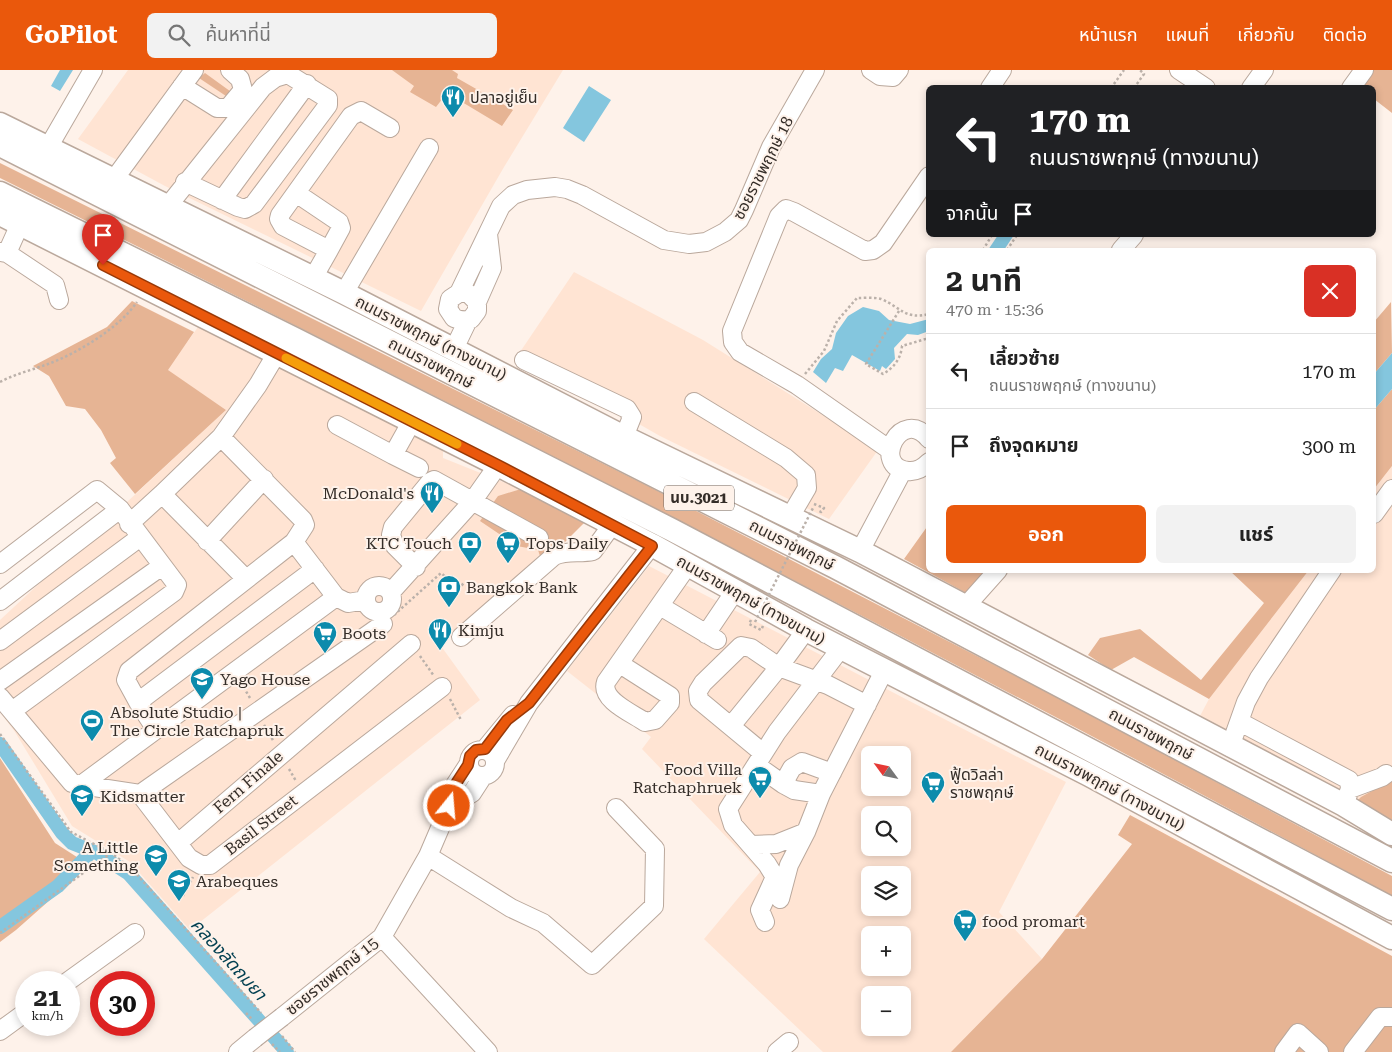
<!DOCTYPE html>
<html lang="th">
<meta charset="utf-8">
<style>
:root{--surface:#fff;--page:#f2f2f2;--text:#222;--muted:#767676;--line:#e0e0e0;--accent:#ea580c}
body{margin:0;font-family:"Roboto Serif","Noto Sans Thai",serif;background:var(--page);color:var(--text);height:100vh;display:flex;flex-direction:column;font-size:19px;white-space:nowrap}
*{box-sizing:border-box;margin:0}
p{font-size:16px;color:var(--muted)}
.icon{flex:none;width:28px;height:28px;fill:none;stroke:currentColor;stroke-width:2;stroke-linecap:round;stroke-linejoin:round}
.map{position:relative;flex:1;overflow:hidden}
.side{position:absolute;left:926px;top:178px;width:450px;height:325px;display:flex;flex-direction:column;background:var(--surface);border-radius:8px;box-shadow:0 2px 8px #0003}
.side>*{flex:none}
.banner{position:absolute;left:926px;top:15px;width:450px;height:152px;border-radius:8px;box-shadow:0 2px 8px #0003;background:#202124;color:#fff;overflow:hidden}
.needle{width:32px;rotate:303deg}
.fabs{position:absolute;left:861px;top:676px;display:grid;gap:10px}
.fabs a{display:grid;place-items:center;width:50px;height:50px;border-radius:8px;background:var(--surface);box-shadow:0 2px 8px #0003;font-size:25px}
.speed{position:absolute;left:15px;top:901px;display:flex;gap:10px;font-size:25px;font-weight:700;text-align:center}
.speed>*{display:grid;place-content:center;width:65px;height:65px;border-radius:50%;background:var(--surface);box-shadow:0 2px 8px #0003;line-height:1}
.speed small{font-size:12px;font-weight:400}
.speed .limit{border:8px solid #d22;background:#fff;color:#111}
.pin{position:absolute;display:grid;place-items:center;width:42px;height:42px;color:#fff;margin:-51px -21px;border-radius:50% 50% 50% 0;rotate:-45deg;box-shadow:0 0 5px #0007}
.pin .icon{rotate:45deg}
.me{position:absolute;width:55px;margin:-28px;rotate:17deg;stroke-linejoin:round;filter:drop-shadow(0 0 4px #0008)}
.turn{display:flex;align-items:center;gap:18px;height:105px;padding:0 20px;font-size:22px}
.turn .icon{width:65px;height:65px;stroke-width:2.5}
.turn b{display:block;font-size:35px;line-height:42px}
.then{display:flex;align-items:center;height:48px;padding:0 20px;background:#0003;gap:10px;font-size:19px}
.round{display:grid;place-items:center;flex:none;width:52px;height:52px;border-radius:8px;background:var(--page)}
.head{display:flex;align-items:center;justify-content:space-between;height:85px;padding:0 20px}
h1{font-size:30px;font-weight:700;line-height:38px}
.primary-button{display:flex;gap:10px;margin-top:auto;padding:10px 20px}
.primary-button a{flex:1;height:58px;border-radius:8px;background:var(--accent);color:#fff;font-size:20px;font-weight:700;line-height:58px;text-align:center}
.primary-button a+a{background:var(--page);color:var(--text)}
ul{padding:0;list-style:none}
li{display:flex;align-items:center;gap:15px;height:75px;padding:0 20px;border-top:1px solid var(--line)}
li div{flex:1}
li b{display:block;font-size:19px}
li em{font-style:normal}
header{display:flex;align-items:center;gap:30px;box-sizing:border-box;height:70px;padding:0 25px;background:var(--accent);color:#fff}
header strong{font-size:24px}
nav{display:flex;gap:28px;margin-inline-start:auto;font-size:18px}
.search{width:350px;height:45px;background:var(--page);display:flex;align-items:center;gap:12px;box-sizing:border-box;padding:0 18px;border-radius:8px;color:var(--muted);font-size:19px}
.map>svg:first-child{display:block}
.built{fill:#ffe4d3;fill-rule:evenodd}
.green{fill:#e6b494}
.water{fill:#84c6de}
.lines{fill:none;stroke-linecap:round;stroke-linejoin:round}
.canal{stroke:#84c6de;stroke-width:14}
.minor-casing{stroke:#baa89c;stroke-width:20}
.major-casing{stroke:#baa89c;stroke-width:25}
.path{stroke:#bbb1aa;stroke-width:2.5;stroke-dasharray:2.5 2.5;stroke-linecap:butt}
.minor{stroke:#fff;stroke-width:18}
.major{stroke:#fff;stroke-width:22}
.minor-bridge-casing{stroke:#baa89c;stroke-width:20;stroke-linecap:butt}
.path-bridge{stroke:#bbb1aa;stroke-width:2.5;stroke-dasharray:2.5 2.5;stroke-linecap:butt}
.minor-bridge{stroke:#fff;stroke-width:18}
.route-casing{stroke:#983908;stroke-width:12}
.route{stroke:#ea580c;stroke-width:9}
.slow{stroke:#f59e0b;stroke-width:9}
.labels{text-anchor:middle;dominant-baseline:central;stroke-width:4;stroke-linejoin:round;paint-order:stroke}
.shield{fill:#fef2ea;stroke:#716862;stroke-width:1}
.shield-label{font-size:15px;font-weight:bold;fill:#342d28}
.poi-label{font-size:16px;fill:#342d28;stroke:#fef2ea;text-anchor:start}
.street-label{font-size:16px;fill:#342d28;stroke:#fef2ea}
.water-label{font-size:18px;font-style:italic;fill:#013f50;stroke:#fef2ea}
</style>
<header>
<strong>GoPilot</strong>
<div class="search"><svg class="icon" aria-label="search" viewBox="0 0 24 24"><circle cx="10" cy="10" r="6"/><path d="M15 15l6 6"/></svg>ค้นหาที่นี่</div>
<nav><a>หน้าแรก</a><a>แผนที่</a><a>เกี่ยวกับ</a><a>ติดต่อ</a></nav>
</header>
<div class="map">
<svg width="1392" height="982" viewBox="0 0 1392 982">
<rect width="100%" height="100%" fill="#fef2ea"/>
<path class="built" d="M128,0H563L504,97L421,241L165,116L78,69Z
M574,202L703,270L878,380L829,449L660,366L518,285Z
M198,257L443,380V388L521,419L585,452L455,567L446,555L433,565L480,630L190,860L130,792L72,756L15,662L0,642V550L226,340L167,300Z
M1392,396V750L1200,646L1209,629L1309,500H1374V419Z
M649,496L1066,712L999,842L1042,889L951,982H823L704,869L760,802L642,679L651,667L567,601ZM870,685H902V718H870ZM870,745H902V778H870ZM870,805H902V838H870ZM870,865H902V898H870ZM870,925H902V958H870Z"/>
<path class="green" d="M392,0H452L458,4L457,8L513,40L502,56L447,23L436,37L410,22L414,16Z
M1372,0H1392V43L1374,29V18H1360Z
M205,3L234,24L229,28L199,8Z
M0,93L646,415L1089,644L1392,806V826C932,579 468,340 0,108Z
M132,231L194,262L168,300L226,340L135,424L110,393L116,388L101,360L85,339L66,336L49,306L33,296L107,257Z
M1391,232L1392,283L1374,304V252Z
M1392,319V396L1374,419V340Z
M521,419L585,452L547,490L540,486L538,480L517,476L480,451L498,426Z
M929,454V500H989L968,524L904,489Z
M1229,500H1309L1209,629L1134,587L1111,600L1088,585L1100,568L1140,559L1201,610L1264,533Z
M0,688L55,773L80,789L94,791L16,860L0,872Z
M1392,710V750L1357,731L1361,727Z
M1130,745L1392,886V982H951L1042,889L1132,774L1118,765Z"/>
<path class="water" d="M60,0H73L60,21L51,16Z
M589,16L611,30L584,72L563,58Z
M998,165H1014L1004,180H988Z
M863,237L879,241L889,250L910,254L929,249V261L918,265L907,264L894,278L895,289L886,299L882,296L880,301L852,285L843,301L835,298L826,313L813,302L821,289L832,279L836,263L848,246Z
M1392,283V319L1374,340V304Z"/>
<g class="lines">
<path class="canal" d="M0,674L62,763L72,773L97,783L129,804L287,982
M0,857L58,816L91,782"/>
<g class="minor-casing">
<path id="minor" d="M871,0L880,6L893,7L899,0
M1179,0L1206,18
M182,16L217,38H228L243,20L240,9L230,0
M990,18L1002,0
M1251,18L1264,0
M1351,18L1364,0
M49,76L93,0
M115,108L194,0
M296,123L339,152L341,158L329,180
M222,130L307,14
M168,136L263,17L275,8L288,4L328,29V35L254,134L245,139L238,137L185,112
M1121,180L1134,165
M0,182L7,183L20,154
M7,183L55,215L59,230
M313,208L329,180L283,156L279,149L280,145L351,46L361,41L390,58
M344,223L429,78
M459,223L501,136L513,125L527,120L555,117L567,119L582,125L664,170L689,174L706,172L725,162L739,150L744,140L771,77L815,0
M477,232L468,223H459L450,229L448,239L454,248L463,251L471,249L477,241V232L492,198L488,164
M454,279L468,250
M524,290L627,339L632,347L624,367
M694,332L786,388L806,405L807,418L790,447
M337,355L393,385L412,351
M929,369C901,335 870,397 908,401C917,402 923,398 929,392
M890,380L797,315L740,282L733,272L732,261L779,146L786,139L794,142L865,181L873,180L883,173L929,106
M393,385L419,398
M1374,444L1392,419
M129,454L162,424
M207,471L264,409
M294,472L336,527L348,533L366,530
M860,481L903,400
M0,494L97,420L120,439L177,515L174,522L12,641
M416,497L395,476L391,465L393,457L430,412L434,410L539,468
M245,508L162,424L221,367L258,315L277,283
M366 529a13 13 0 1 1 26 0a13 13 0 1 1-26 0Z
M391,522L472,432L498,395
M0,531L120,439
M660,536L717,570
M965,537L998,500
M706,564L735,521
M461,567L554,486C567,480 580,484 593,481L612,455
M0,571L139,468
M620,594L670,626V633L655,650L645,652C632,643 600,630 606,612L688,495
M0,611L162,496
M0,627L72,713L81,715L336,527
M138,632L126,610L129,601L294,472L305,455L303,450L221,367
M1240,652L1349,710L1350,719L1344,735
M731,656L779,597L806,560
M155,658L138,632L315,499
M1230,677L1246,632L1259,608L1332,500
M485,679L513,645
M469 693a13 13 0 1 1 26 0a13 13 0 1 1-26 0Z
M763,683L699,630L698,621L703,613L741,576L751,578L779,597L828,615L867,635
M495,691L529,633L652,475
M756,695L783,714L792,698L802,692L832,703
M783,714L794,720L821,724
M81,715L140,724L189,788L201,795H210L442,617
M1350,719L1382,707L1386,704
M140,724L383,554
M449,737L472,723L483,706
M178,773L411,574
M751,775L776,774L806,762
M428,786L511,838L543,853L592,895L654,836L655,779L616,738
M780,829L789,795L806,762L821,724L884,601
M765,852L760,840L775,807L767,794L733,755L728,739L777,662L841,578
M382,867L488,982
M67,912L135,863
M282,947L382,867L428,786L449,737L455,715L468,695
M0,961L26,942
M238,982L255,968
M777,982L789,972
M1284,982L1298,963L1319,982
M1353,982L1380,947H1392"/>
</g>
<g class="major-casing">
<path id="major" d="M0,54L344,223L624,367L860,481L1344,735L1392,764
M0,75L835,497L1392,791
M0,123L295,269L672,460L1392,839
M0,144L498,395L652,475L806,560L1089,705L1392,868"/>
</g>
<path class="path" d="M1111,18L1124,0
M1134,18L1144,4L1140,0
M983,180L992,165
M1007,180L1017,165
M899,241L866,294L883,304C894,298 901,288 902,276L929,268
M805,304L824,281L837,251L857,228C864,228 874,227 881,229C901,237 904,250 929,244
M0,312C15,304 32,300 48,294C78,283 119,258 137,232
M814,434L824,438L821,442L819,441
M394,545L441,503L459,518L465,512
M751,550L749,554L761,560L763,556
M420,586L434,606
M241,613L250,628
M450,629L461,650
M264,655L274,672
M0,664L71,762L111,783L132,799L261,943
M289,699L296,711
M183,826L193,807
M0,863L111,783
M246,943L253,950
M282,966L295,982
M272,974L280,982"/>
<use href="#minor" class="minor"/>
<use href="#major" class="major"/>
<g class="minor-bridge-casing">
<path id="minor-bridge" d="M255,968L282,947"/>
</g>
<path class="path-bridge" d="M755,552L813,438"/>
<use href="#minor-bridge" class="minor-bridge"/>
</g>
<g class="lines">
<g class="route-casing">
<path id="route" d="M103,195L498,395L652,476L529,633L507,650L485,679L476,680L470,686L468,695L455,715L449,736"/>
</g>
<use href="#route" class="route"/>
<path class="slow" d="M286,288L457,374"/>
</g>
<defs>
<g id="restaurant-pin" transform="scale(1.25)"><path d="M0 17L-7.5 6A9.5 9.5 0 1 1 7.5 6Z" fill="#0c8bac" stroke="#fef2ea"/><path d="M-5-6h1v4h1v-4h1v4h1v-4h1v5L-1.5 .5V6h-2V.5L-5-1ZM5-6V6H3V1.5H1.5Q1.5-4 5-6Z" fill="#fff"/></g>
<g id="bank-pin" transform="scale(1.25)"><path d="M0 17L-7.5 6A9.5 9.5 0 1 1 7.5 6Z" fill="#0c8bac" stroke="#fef2ea"/><path d="M-6-4H6V4H-6ZM0-2.3a2.3 2.3 0 1 0 0 4.6a2.3 2.3 0 1 0 0-4.6Z" fill="#fff"/></g>
<g id="supermarket-pin" transform="scale(1.25)"><path d="M0 17L-7.5 6A9.5 9.5 0 1 1 7.5 6Z" fill="#0c8bac" stroke="#fef2ea"/><path d="M-6-5.5h2.5l.6 2H6L4.5 2H-2.5L-4.4-4H-6ZM-1.5 3.2a1.3 1.3 0 1 0 .1 0ZM3 3.2a1.3 1.3 0 1 0 .1 0Z" fill="#fff"/></g>
<g id="school-pin" transform="scale(1.25)"><path d="M0 17L-7.5 6A9.5 9.5 0 1 1 7.5 6Z" fill="#0c8bac" stroke="#fef2ea"/><path d="M0-5L7-2L0 1L-7-2ZM-4 1L0 2.5L4 1V4Q0 6-4 4Z" fill="#fff"/></g>
<g id="stadium-pin" transform="scale(1.25)"><path d="M0 17L-7.5 6A9.5 9.5 0 1 1 7.5 6Z" fill="#0c8bac" stroke="#fef2ea"/><path d="M0-5a6.5 5 0 1 0 0 10a6.5 5 0 1 0 0-10ZM-3.5-1.8h7v3.6h-7Z" fill="#fff"/></g>
</defs>
<g fill-rule="evenodd">
<use href="#restaurant-pin" x="453" y="27"/>
<use href="#restaurant-pin" x="432" y="423"/>
<use href="#bank-pin" x="470" y="473"/>
<use href="#supermarket-pin" x="508" y="473"/>
<use href="#bank-pin" x="449" y="517"/>
<use href="#restaurant-pin" x="440" y="560"/>
<use href="#supermarket-pin" x="325" y="563"/>
<use href="#school-pin" x="202" y="609"/>
<use href="#stadium-pin" x="92" y="651"/>
<use href="#supermarket-pin" x="760" y="708"/>
<use href="#supermarket-pin" x="933" y="713"/>
<use href="#school-pin" x="82" y="726"/>
<use href="#school-pin" x="156" y="786"/>
<use href="#school-pin" x="179" y="811"/>
<use href="#supermarket-pin" x="965" y="851"/>
</g>
<g class="labels">
<rect class="shield" x="664" y="415.5" width="70" height="25" rx="4"/>
<g class="shield-label">
<text x="699" y="428">นบ.3021</text>
</g>
<g class="poi-label">
<text x="470" y="27">ปลาอยู่เย็น</text>
<text x="414" y="423" text-anchor="end">McDonald's</text>
<text x="452" y="473" text-anchor="end">KTC Touch</text>
<text x="526" y="473">Tops Daily</text>
<text x="466" y="517">Bangkok Bank</text>
<text x="458" y="560">Kimju</text>
<text x="342" y="563">Boots</text>
<text x="220" y="609">Yago House</text>
<text x="110" y="642">Absolute Studio |<tspan x="110" dy="18">The Circle Ratchapruk</tspan></text>
<text x="742" y="699" text-anchor="end">Food Villa<tspan x="742" dy="18">Ratchaphruek</tspan></text>
<text x="950" y="704">ฟู้ดวิลล่า<tspan x="950" dy="18">ราชพฤกษ์</tspan></text>
<text x="100" y="726">Kidsmatter</text>
<text x="138" y="777" text-anchor="end">A Little<tspan x="138" dy="18">Something</tspan></text>
<text x="196" y="811">Arabeques</text>
<text x="982" y="851">food promart</text>
</g>
<g class="street-label">
<text transform="translate(763 98) rotate(-63)">ซอยราชพฤกษ์ 18</text>
<text transform="translate(431 268) rotate(27)">ถนนราชพฤกษ์ (ทางขนาน)</text>
<text transform="translate(431 293) rotate(27)">ถนนราชพฤกษ์</text>
<text transform="translate(792 475) rotate(27)">ถนนราชพฤกษ์</text>
<text transform="translate(751 530) rotate(29)">ถนนราชพฤกษ์ (ทางขนาน)</text>
<text transform="translate(1151 664) rotate(28)">ถนนราชพฤกษ์</text>
<text transform="translate(248 712) rotate(-41)">Fern Finale</text>
<text transform="translate(1110 717) rotate(28)">ถนนราชพฤกษ์ (ทางขนาน)</text>
<text transform="translate(261 755) rotate(-38)">Basil Street</text>
<text transform="translate(332 906) rotate(-39)">ซอยราชพฤกษ์ 15</text>
</g>
<g class="water-label">
<text transform="translate(229 889) rotate(48)">คลองลัดถมยา</text>
</g>
</g>
</svg>
<div class="fabs">
<a><svg class="needle" viewBox="-14 -14 28 28"><path d="M0-13l5 13h-10z" fill="#e53935"/><path d="M0 13l5-13h-10z" fill="#767676"/></svg></a>
<a><svg class="icon" aria-label="search" viewBox="0 0 24 24"><circle cx="10" cy="10" r="6"/><path d="M15 15l6 6"/></svg></a>
<a><svg class="icon" aria-label="layers" viewBox="0 0 24 24"><path d="M12 4l9 5-9 5-9-5zM3 14l9 5 9-5"/></svg></a>
<a>+</a>
<a>−</a>
</div>
<div class="speed"><div>21<small>km/h</small></div><div class="limit">30</div></div>
<div class="pin" style="left:103px;top:195px;background:#d93025"><svg class="icon" aria-label="arrive" viewBox="0 0 24 24"><path d="M6 21V4h12l-3 4 3 4H6"/></svg></div>
<svg class="me" style="left:449px;top:736px" viewBox="-20 -20 40 40"><circle r="17" fill="#ea580c" stroke="#fff" stroke-width="3"/><path d="M0-11L8 9 0 5-8 9z" fill="#fff"/></svg>
<div class="banner">
<div class="turn"><svg class="icon" aria-label="left" viewBox="0 0 24 24"><path d="M17 20v-9H6M10 6l-5 5 5 5"/></svg><div><b>170 m</b>ถนนราชพฤกษ์ (ทางขนาน)</div></div>
<div class="then">จากนั้น<svg class="icon" aria-label="arrive" viewBox="0 0 24 24"><path d="M6 21V4h12l-3 4 3 4H6"/></svg></div>
</div>
<section class="side">
<div class="head"><div><h1>2 นาที</h1><p>470 m · 15:36</p></div><a class="round" style="background:#d93025;color:#fff"><svg class="icon" aria-label="close" viewBox="0 0 24 24"><path d="M6 6l12 12M18 6L6 18"/></svg></a></div>
<ul>
<li><svg class="icon" aria-label="left" viewBox="0 0 24 24"><path d="M17 20v-9H6M10 6l-5 5 5 5"/></svg><div><b>เลี้ยวซ้าย</b><p>ถนนราชพฤกษ์ (ทางขนาน)</p></div><em>170 m</em></li>
<li><svg class="icon" aria-label="arrive" viewBox="0 0 24 24"><path d="M6 21V4h12l-3 4 3 4H6"/></svg><div><b>ถึงจุดหมาย</b></div><em>300 m</em></li>
</ul>
<div class="primary-button"><a>ออก</a><a>แชร์</a></div>
</section>
</div>
